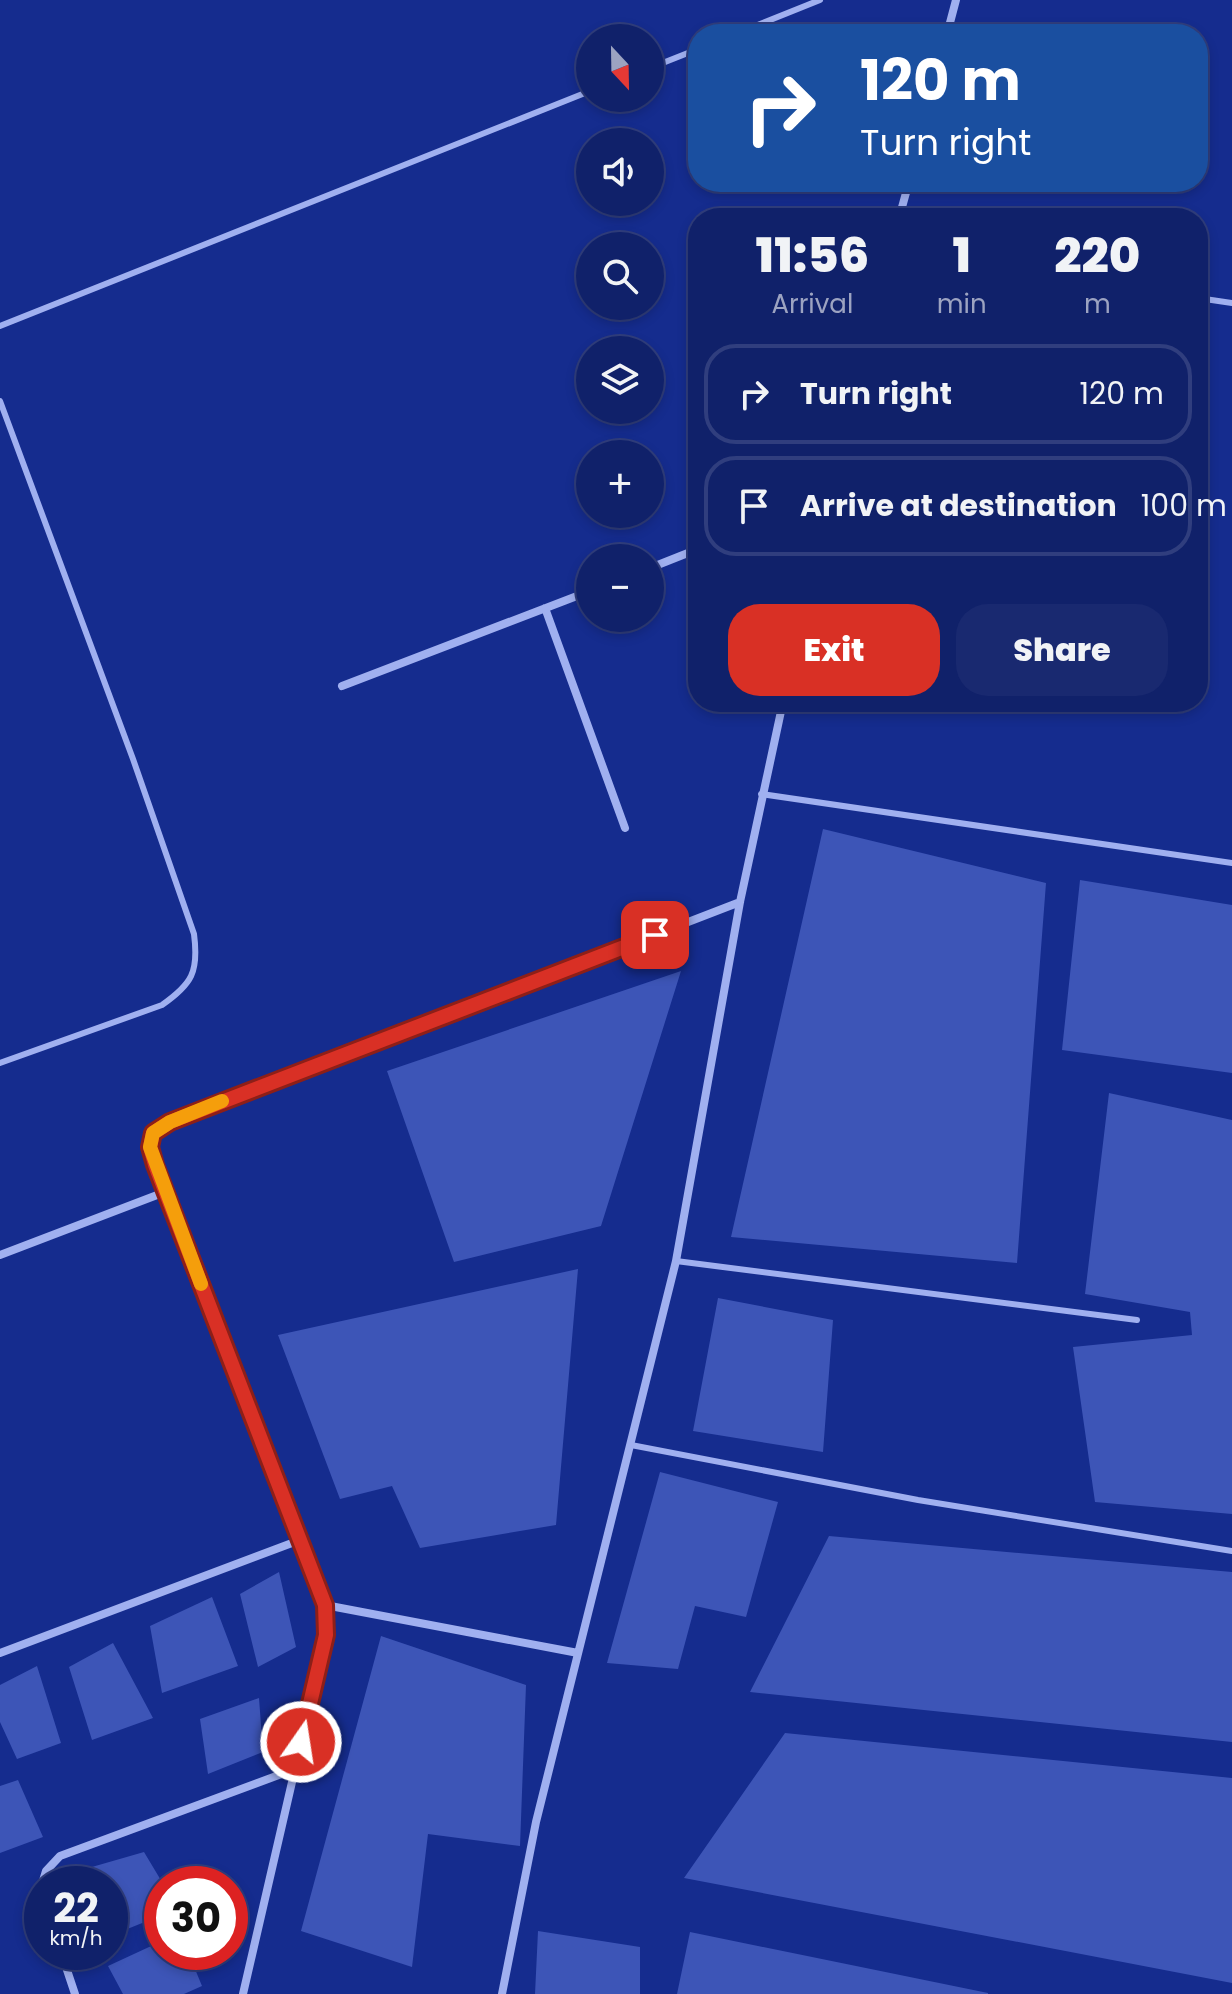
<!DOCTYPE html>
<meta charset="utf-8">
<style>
:root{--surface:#10216a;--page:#192970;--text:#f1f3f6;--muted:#9ca3c1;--line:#303e7e;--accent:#d93025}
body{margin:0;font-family:Poppins,sans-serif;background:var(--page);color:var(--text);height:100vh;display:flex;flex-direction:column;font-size:30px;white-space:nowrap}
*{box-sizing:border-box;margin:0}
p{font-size:26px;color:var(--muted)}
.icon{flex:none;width:44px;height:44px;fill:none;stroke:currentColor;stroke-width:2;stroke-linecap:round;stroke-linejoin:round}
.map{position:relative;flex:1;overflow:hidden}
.details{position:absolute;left:688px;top:208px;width:520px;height:504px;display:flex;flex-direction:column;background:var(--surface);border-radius:32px;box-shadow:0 4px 12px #0003,0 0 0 2px var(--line)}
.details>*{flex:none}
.banner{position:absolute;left:688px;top:24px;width:520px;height:168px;border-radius:32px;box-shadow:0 4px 12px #0003,0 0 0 2px var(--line);background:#1a4fa0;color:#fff;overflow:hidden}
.needle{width:52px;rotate:158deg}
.controls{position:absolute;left:576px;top:24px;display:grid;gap:16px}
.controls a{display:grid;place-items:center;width:88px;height:88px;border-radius:50%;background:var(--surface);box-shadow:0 4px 12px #0003,0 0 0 2px var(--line);font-size:40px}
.speed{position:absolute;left:24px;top:1866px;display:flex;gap:16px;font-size:40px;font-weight:700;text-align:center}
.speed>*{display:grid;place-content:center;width:104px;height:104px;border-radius:50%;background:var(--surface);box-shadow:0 4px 12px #0003,0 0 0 2px var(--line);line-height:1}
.speed small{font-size:20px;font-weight:400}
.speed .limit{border:12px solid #d22;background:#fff;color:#111}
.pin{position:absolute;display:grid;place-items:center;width:68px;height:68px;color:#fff;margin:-34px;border-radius:16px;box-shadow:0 4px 12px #0006}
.me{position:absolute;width:88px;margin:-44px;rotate:13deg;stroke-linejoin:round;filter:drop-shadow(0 0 6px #0008)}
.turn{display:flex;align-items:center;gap:28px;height:168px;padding:0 40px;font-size:36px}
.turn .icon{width:104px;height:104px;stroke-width:2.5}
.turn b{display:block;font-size:56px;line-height:68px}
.eta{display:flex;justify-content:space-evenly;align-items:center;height:136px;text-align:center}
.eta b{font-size:48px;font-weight:800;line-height:56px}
.primary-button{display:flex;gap:16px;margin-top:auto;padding:16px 40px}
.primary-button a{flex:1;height:92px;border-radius:32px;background:var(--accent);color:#fff;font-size:32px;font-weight:800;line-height:92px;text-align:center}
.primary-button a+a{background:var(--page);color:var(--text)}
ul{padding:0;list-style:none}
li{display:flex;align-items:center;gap:24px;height:100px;margin:0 16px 12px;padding:0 24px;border:4px solid var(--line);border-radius:32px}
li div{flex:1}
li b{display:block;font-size:30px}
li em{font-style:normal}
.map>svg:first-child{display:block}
.building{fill:#3d55b7}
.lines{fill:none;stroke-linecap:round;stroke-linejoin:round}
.service{stroke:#a0b0f0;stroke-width:6}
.minor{stroke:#a0b0f0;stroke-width:8}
.route-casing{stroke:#8d1f18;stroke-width:20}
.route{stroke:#d93025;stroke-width:14}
.slow{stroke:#f59e0b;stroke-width:14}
</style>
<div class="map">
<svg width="1232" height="1994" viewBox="0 0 1232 1994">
<rect width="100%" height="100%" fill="#152c8e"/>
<path class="building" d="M823,829L1046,883L1017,1263L731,1237Z
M1080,880L1232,905V1073L1062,1050Z
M681,971L601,1226L454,1262L387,1071Z
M1109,1093L1232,1120V1514L1095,1502L1073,1347L1192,1335L1190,1312L1085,1294Z
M578,1269L556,1525L420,1548L392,1486L340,1499L278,1335Z
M718,1298L833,1320L823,1452L693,1431Z
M660,1472L778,1502L746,1617L695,1606L678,1669L607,1663Z
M829,1536L1232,1572V1742L750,1692Z
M279,1572L296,1647L258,1667L240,1594Z
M212,1597L238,1666L162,1693L150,1626Z
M381,1636L526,1685L520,1846L428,1834L412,1967L301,1931Z
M113,1643L153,1718L92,1740L69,1667Z
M37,1666L61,1743L17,1759L0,1722V1685Z
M259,1698L263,1752L208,1774L200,1719Z
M785,1733L1232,1778V1983L684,1878Z
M18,1780L43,1837L0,1853V1786Z
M144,1852L162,1882V1915L110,1936V1884H76L71,1873Z
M538,1931L640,1947V1994H535Z
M690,1932L988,1993V1994H677Z
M162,1941V1952H188L202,1986L184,1994H123L108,1966Z"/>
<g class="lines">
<path class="service" d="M735,34L820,0
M650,68L698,49
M1198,298L1232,303
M0,326L590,91
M0,401L133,759L194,934C199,972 192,984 162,1005L0,1063
M761,794L1232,863
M676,1261L1137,1320
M631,1445L918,1500L1232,1551"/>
<path class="minor" d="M947,34L956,0
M899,218L909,182
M650,568L698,549
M545,608L625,828
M342,686L590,591
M0,1255L165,1192
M325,1605L578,1653
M0,1653L300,1540
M42,1884L46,1871L60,1856L295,1769
M61,1952L75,1994
M243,1994L326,1635L325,1605L155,1165L150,1147L153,1133L170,1122L740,902
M502,1994L536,1822L676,1261L740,902L783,702"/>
</g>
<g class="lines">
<g class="route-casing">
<path id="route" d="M301,1742L326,1635L325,1605L155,1165L150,1147L153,1133L170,1122L655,935"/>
</g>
<use href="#route" class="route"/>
<path class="slow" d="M201,1284L150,1147L153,1133L170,1122L222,1101"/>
</g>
</svg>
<div class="controls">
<a><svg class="needle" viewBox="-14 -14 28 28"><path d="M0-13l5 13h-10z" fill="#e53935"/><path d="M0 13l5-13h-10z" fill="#9ca3c1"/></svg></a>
<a><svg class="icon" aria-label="sound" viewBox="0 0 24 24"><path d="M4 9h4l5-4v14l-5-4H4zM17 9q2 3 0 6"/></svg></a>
<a><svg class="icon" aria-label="search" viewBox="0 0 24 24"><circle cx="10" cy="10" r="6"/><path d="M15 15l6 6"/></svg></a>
<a><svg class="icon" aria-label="layers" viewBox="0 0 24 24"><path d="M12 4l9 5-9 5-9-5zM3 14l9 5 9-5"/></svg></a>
<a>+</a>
<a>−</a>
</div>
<div class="speed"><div>22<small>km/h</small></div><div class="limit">30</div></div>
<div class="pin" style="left:655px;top:935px;background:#d93025"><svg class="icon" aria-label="arrive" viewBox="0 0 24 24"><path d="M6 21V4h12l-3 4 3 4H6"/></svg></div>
<svg class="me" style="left:301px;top:1742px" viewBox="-20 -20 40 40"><circle r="17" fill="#d93025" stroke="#fff" stroke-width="3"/><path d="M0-11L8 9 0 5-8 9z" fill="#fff"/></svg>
<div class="banner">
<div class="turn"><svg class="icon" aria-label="right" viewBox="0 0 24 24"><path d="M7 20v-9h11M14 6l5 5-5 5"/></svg><div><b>120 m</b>Turn right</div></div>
</div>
<section class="details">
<div class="eta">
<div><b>11:56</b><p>Arrival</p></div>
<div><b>1</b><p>min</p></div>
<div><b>220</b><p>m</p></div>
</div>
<ul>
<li><svg class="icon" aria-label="right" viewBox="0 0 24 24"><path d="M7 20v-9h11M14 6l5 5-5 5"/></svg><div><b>Turn right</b></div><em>120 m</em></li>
<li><svg class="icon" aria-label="arrive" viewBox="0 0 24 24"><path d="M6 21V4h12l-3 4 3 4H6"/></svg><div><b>Arrive at destination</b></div><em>100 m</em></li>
</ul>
<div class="primary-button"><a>Exit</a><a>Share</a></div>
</section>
</div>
